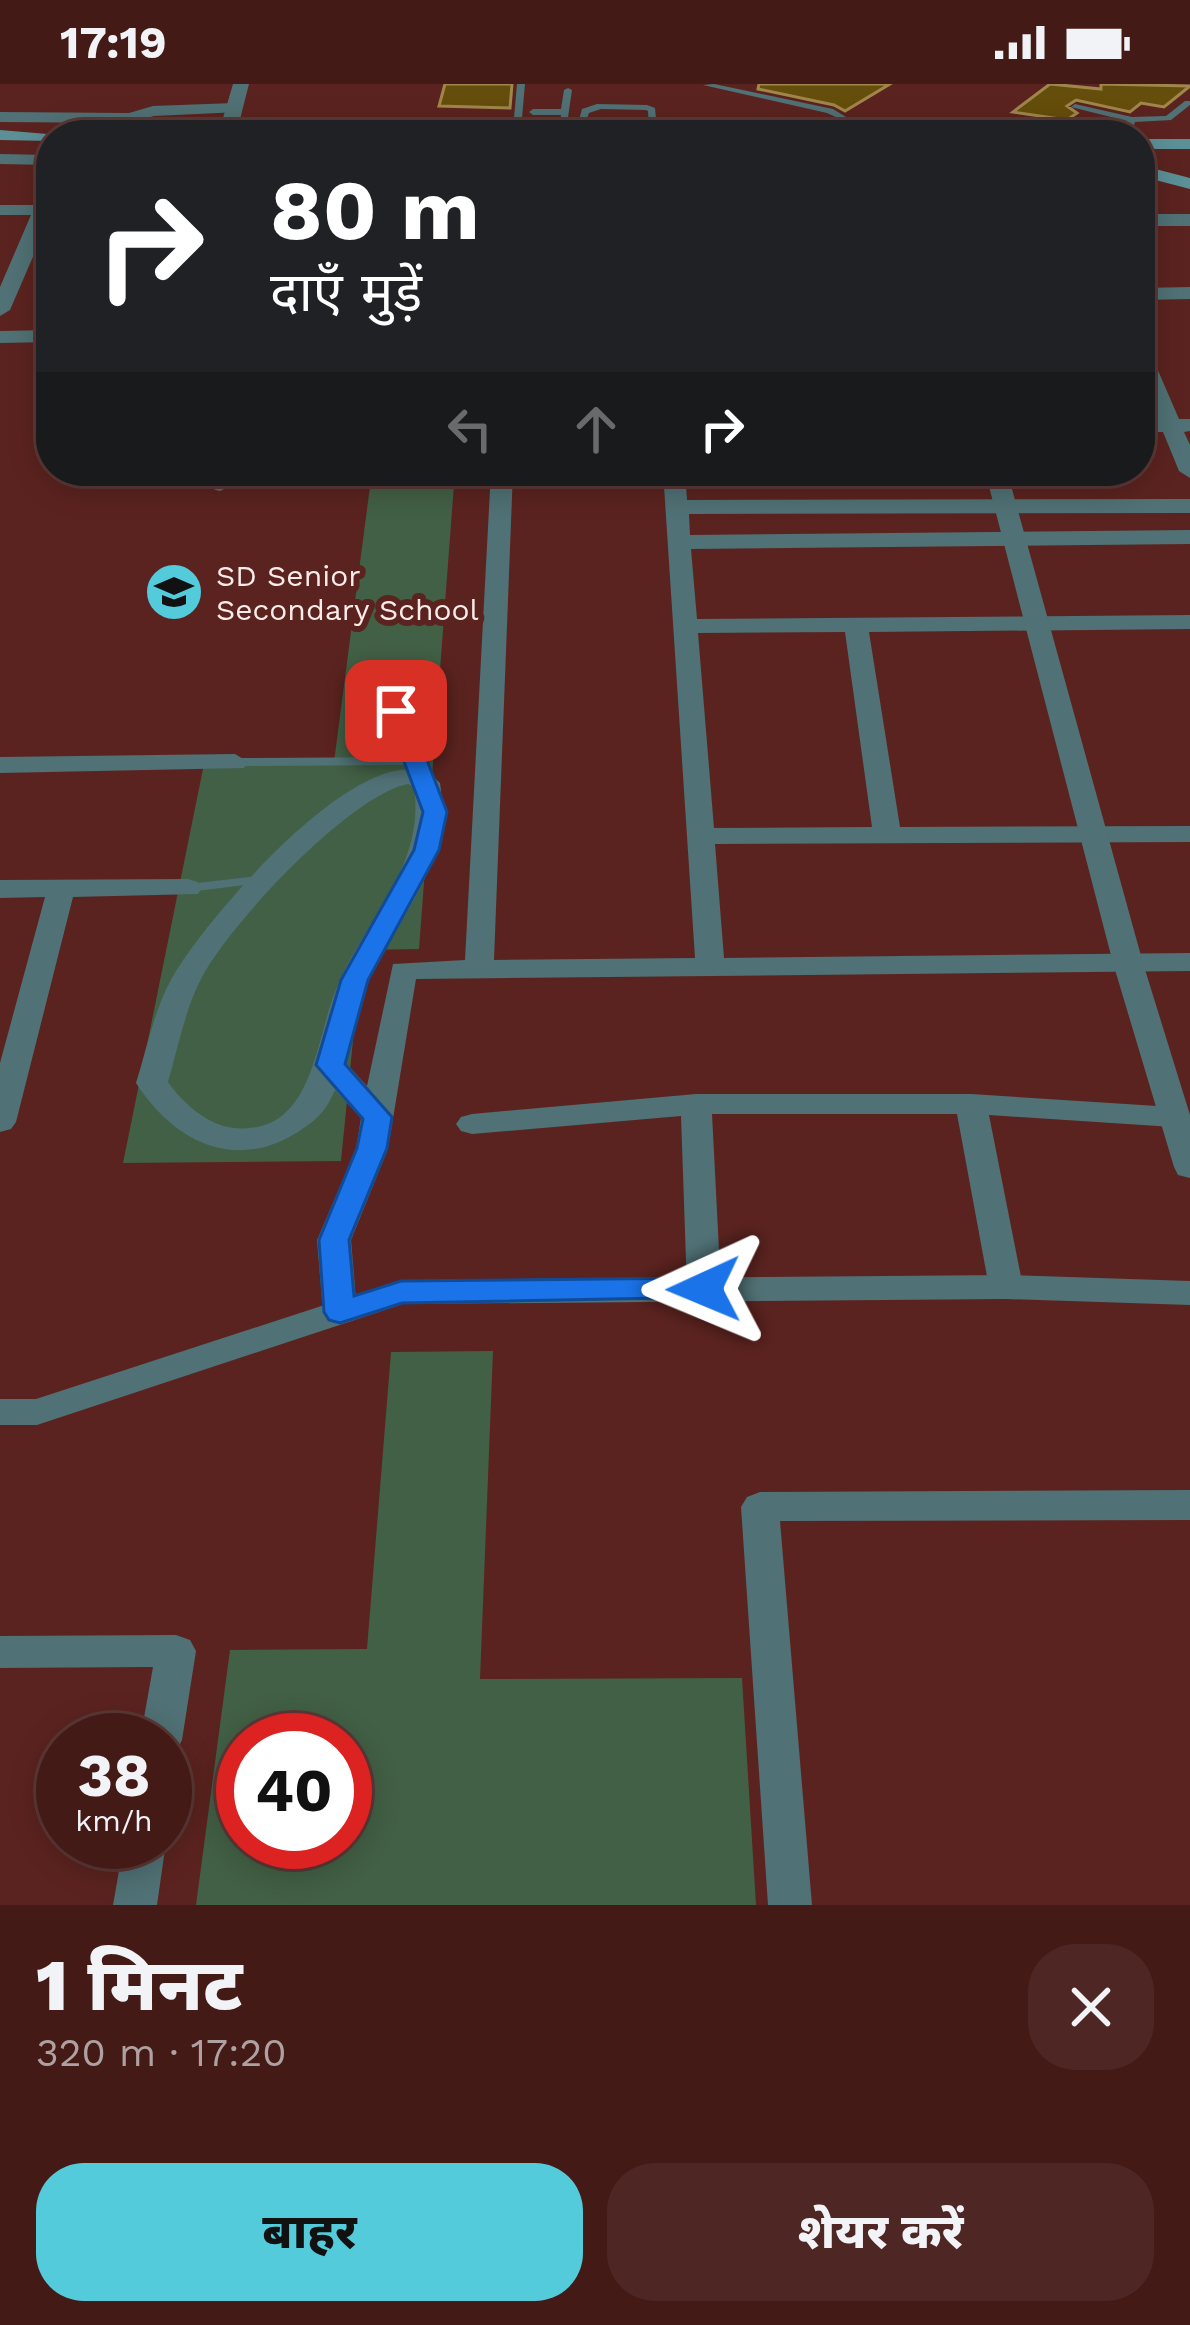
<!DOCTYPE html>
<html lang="hi">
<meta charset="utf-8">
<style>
:root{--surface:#441a17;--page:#4e2724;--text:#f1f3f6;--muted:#afa1a1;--line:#5c3836;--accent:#53cbda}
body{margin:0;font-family:"Work Sans","Noto Sans Devanagari",sans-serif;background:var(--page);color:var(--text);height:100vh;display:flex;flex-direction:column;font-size:45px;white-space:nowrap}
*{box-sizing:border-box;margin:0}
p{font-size:39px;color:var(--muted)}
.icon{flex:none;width:66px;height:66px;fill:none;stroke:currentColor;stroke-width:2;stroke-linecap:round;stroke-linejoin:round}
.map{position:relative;height:1821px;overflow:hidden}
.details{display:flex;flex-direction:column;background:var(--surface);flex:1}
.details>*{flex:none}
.guide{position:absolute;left:36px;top:36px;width:1119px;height:366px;border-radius:48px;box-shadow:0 6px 30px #0003,0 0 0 3px var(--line);background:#202124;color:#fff;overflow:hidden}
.speed{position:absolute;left:36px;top:1629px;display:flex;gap:24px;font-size:60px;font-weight:700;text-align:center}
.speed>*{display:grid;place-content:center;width:156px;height:156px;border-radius:50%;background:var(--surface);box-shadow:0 6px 30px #0003,0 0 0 3px var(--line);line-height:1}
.speed small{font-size:30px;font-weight:400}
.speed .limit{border:18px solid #d22;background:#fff;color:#111}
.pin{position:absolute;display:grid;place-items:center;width:102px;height:102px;color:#fff;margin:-51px;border-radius:24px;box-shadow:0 6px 18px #0006}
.me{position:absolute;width:132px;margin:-66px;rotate:269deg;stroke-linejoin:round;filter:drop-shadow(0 0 9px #0008)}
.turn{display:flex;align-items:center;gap:42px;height:252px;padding:0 36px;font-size:54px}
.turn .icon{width:156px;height:156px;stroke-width:2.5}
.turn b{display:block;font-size:84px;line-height:102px}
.lanes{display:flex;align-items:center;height:114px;padding:0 36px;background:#0003;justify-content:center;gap:60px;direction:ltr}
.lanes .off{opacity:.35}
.round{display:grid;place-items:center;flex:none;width:126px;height:126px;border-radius:48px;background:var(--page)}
.overview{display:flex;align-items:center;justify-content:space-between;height:204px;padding:0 36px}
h1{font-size:72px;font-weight:800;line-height:90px}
.button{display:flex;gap:24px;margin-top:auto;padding:24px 36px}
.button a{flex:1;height:138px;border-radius:48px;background:var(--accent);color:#111;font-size:48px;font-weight:800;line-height:138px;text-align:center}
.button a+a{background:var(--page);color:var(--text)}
.status{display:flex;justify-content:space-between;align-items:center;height:84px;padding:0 60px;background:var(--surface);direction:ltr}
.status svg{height:33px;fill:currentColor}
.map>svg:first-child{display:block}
.green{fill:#426045;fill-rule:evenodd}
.building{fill:#654d0b;stroke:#a0864b;stroke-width:3}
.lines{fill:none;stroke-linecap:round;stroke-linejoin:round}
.service{fill:#507175;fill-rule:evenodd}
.minor{fill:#507175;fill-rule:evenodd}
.tertiary{fill:#507175;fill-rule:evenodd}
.secondary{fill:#5b9097;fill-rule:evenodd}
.route{fill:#1a73e8;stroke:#114b97;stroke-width:3}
.labels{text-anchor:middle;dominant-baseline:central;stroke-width:12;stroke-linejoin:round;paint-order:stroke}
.far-poi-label{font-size:30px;fill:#fbecea;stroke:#5b231f;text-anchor:start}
</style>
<div class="status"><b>17:19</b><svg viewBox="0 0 49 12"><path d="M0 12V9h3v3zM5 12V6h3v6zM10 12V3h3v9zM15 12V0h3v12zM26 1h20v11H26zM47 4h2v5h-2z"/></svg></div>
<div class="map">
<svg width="1190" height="1821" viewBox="0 0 1190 1821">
<rect width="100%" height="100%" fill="#5b231f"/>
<path class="green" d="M372,387H455L419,865L362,866L341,1077L123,1079L204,680L334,678Z
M493,1267L480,1595L742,1594L756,1821H196L230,1566L367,1565L391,1268ZM345,1656V1758H243V1656Z"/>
<path class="building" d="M445,0H512L510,24L439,22Z
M759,0H890L845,27L834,21L758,5Z
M1050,0L1101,5V0L1190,2L1164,23L1141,19L1130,28L1076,16L1067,22L1077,29L1067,36L1013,28Z"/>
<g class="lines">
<path class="service" d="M517,0H525L521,45L517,48L513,45Z
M714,0L833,25L846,33L847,46L840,48L838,34L827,29L703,1Z
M568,4L572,6L566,47L559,45L561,31H533L529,28L533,25H561L564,6Z
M1185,17H1190V21L1171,36L1135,38L1131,51H1123L1127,37L1071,23L1075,20L1132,33L1166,32Z
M597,20L647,21L655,24L657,46L653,49L649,46L648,27L646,26L601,25L589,29L582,47H576L582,25Z
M170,387H186L226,404L220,407L216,406Z
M382,589L388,593L434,699L432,702H422L413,681L235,682L228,678L235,674L409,673L376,593Z
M266,791L273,795L271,798L188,808L181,804L188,800Z"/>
<path class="minor" d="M234,19L240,20V28L154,32L130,39L0,38V28L129,29L153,22Z
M281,36L1071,41L1091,51L281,46L223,51L219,47Z
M0,70L51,71V81L0,80Z
M0,121H51V131L10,226L0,232V203L31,131H0Z
M1140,130H1190V142H1140Z
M1190,203V215L1140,216V204Z
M1140,262L1150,268L1179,335H1190V347L1184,348L1190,361V394L1179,387L1163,348H1140V336L1158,335L1140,293Z
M491,387H513L494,876L695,874L663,387H685L687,416L1190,415V429L689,430L690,451L1190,446V460L691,465L697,535L1190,531V545L869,548L900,743L1190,742V758L715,760L724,874L1190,869V887L416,895L388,1065L351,1156L357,1228L352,1237L340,1240L328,1237L323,1228L317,1156L356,1065L361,1034L335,1006C326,1027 318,1035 298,1048C235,1088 174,1058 136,999C147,964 154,926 172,894C201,840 377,631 440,699C452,775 405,825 372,889C358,917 354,949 346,979L367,1002L393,880L465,876ZM845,548L872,743L714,744L698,549ZM408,700L414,703C425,780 370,831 340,896C314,950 317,1052 234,1044C207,1041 183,1019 168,998C178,964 185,925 202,893C230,840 349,712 408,700Z
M235,670L248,678L244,684L0,689V673Z
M188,795L198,798L202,804L198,810L73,813L16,1038L11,1045L0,1048V979L45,813L0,814V796Z
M696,1010H971L1173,1023L1184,1026L1189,1033L1184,1040L1173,1043L989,1031L1023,1203L1018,1212H994L989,1203L957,1030H712L721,1205L716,1214H692L687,1205L681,1032L472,1050L461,1047L456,1040L461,1033L472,1030Z
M1190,1406V1436L780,1437L812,1821H768L741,1423L747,1413L760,1408Z
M176,1551L190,1556L196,1567L182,1656L176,1668L165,1672V1656H140L153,1583L0,1584V1552Z
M165,1755L166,1758L157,1821H113L124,1758Z"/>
<path class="tertiary" d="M233,0H249L236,51H218Z
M51,246V258L0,259V247Z
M985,387H1007L1143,879L1190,1031V1094L1178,1091L1174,1083L1113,879Z
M1006,1191L1190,1197V1221L1006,1215L403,1220L37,1341H0V1315H36L401,1196Z"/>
<path class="secondary" d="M0,46L59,51H51V57L0,56Z
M1140,55H1190V65H1140Z
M1140,81L1190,94V105L1140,92Z"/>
</g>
<path class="route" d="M396,620L408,627L447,728L439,766L368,896L345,980L392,1033L387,1064L349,1156L354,1212L401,1197L704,1194L715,1198L719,1205L715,1213L402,1219L340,1239L329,1236L324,1228L319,1156L357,1064L363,1035L316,981L341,896L414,766L423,728L385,627Z"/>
<defs>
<g id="school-disc" transform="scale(3)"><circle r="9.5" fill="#53cbda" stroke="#5b231f"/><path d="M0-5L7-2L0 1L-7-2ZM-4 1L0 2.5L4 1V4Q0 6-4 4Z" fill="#111"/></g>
</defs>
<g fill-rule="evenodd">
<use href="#school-disc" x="174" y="508"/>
</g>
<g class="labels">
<g class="far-poi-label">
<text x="216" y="491">SD Senior<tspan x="216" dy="34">Secondary School</tspan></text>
</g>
</g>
</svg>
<div class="speed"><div>38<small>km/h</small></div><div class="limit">40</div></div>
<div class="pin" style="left:396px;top:627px;background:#d93025"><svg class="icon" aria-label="arrive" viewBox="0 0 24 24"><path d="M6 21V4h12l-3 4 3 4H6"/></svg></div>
<svg class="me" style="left:704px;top:1205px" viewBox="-20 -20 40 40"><path d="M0-17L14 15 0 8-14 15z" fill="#1a73e8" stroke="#fff" stroke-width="4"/></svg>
<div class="guide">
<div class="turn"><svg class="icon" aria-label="right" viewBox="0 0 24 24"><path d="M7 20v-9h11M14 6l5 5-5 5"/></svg><div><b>80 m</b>दाएँ मुड़ें</div></div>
<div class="lanes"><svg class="icon off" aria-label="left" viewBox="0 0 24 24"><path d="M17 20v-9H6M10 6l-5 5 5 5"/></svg><svg class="icon off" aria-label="ahead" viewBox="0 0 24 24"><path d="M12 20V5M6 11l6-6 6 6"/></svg><svg class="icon" aria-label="right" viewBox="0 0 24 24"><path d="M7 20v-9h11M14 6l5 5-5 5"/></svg></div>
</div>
</div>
<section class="details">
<div class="overview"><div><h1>1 मिनट</h1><p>320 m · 17:20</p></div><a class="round"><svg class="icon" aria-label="close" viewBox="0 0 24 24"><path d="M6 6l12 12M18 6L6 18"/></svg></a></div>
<div class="button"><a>बाहर</a><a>शेयर करें</a></div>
</section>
